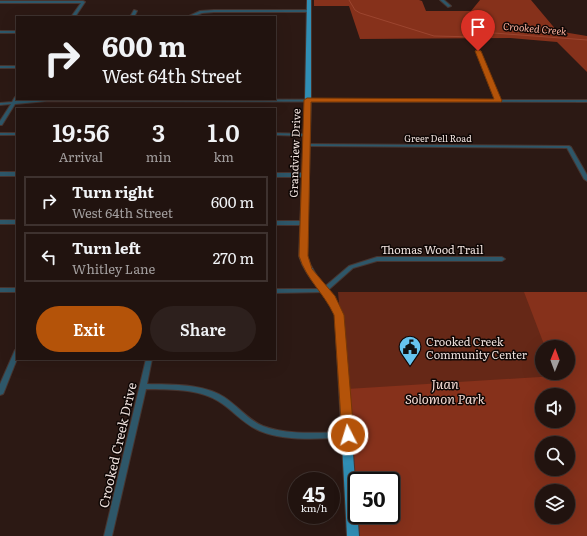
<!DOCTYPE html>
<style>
:root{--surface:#21130f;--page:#2d201d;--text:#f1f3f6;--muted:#a29e9e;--line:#3e322f;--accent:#b45309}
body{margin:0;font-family:Literata,serif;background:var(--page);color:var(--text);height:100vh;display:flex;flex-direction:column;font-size:15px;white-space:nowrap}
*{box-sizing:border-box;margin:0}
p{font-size:13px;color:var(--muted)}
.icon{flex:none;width:22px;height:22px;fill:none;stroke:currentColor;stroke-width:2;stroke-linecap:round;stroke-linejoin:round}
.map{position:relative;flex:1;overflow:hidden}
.side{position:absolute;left:16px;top:108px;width:260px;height:252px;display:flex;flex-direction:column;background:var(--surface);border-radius:0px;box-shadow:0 4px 16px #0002,0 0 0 1px var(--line)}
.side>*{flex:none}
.hud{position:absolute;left:16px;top:16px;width:260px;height:84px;border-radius:0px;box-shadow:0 4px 16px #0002,0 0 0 1px var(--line);background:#21130f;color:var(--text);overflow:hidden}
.needle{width:26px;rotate:1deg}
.buttons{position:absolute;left:535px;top:340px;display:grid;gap:8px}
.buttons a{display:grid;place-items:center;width:40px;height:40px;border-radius:50%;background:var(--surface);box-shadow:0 4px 16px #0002,0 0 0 1px var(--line);font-size:20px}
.speed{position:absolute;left:288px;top:472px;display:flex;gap:8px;font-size:20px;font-weight:700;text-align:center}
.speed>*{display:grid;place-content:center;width:52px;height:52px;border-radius:50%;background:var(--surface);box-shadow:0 4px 16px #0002,0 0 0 1px var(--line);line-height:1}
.speed small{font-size:10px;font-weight:400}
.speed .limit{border:2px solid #111;border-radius:6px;background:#fff;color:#111}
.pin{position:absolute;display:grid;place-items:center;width:34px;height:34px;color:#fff;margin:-41px -17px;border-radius:50% 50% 50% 0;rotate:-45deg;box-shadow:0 0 4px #0007}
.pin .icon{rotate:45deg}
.me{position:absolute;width:44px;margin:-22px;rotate:355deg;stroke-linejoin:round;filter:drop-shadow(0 0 3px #0008)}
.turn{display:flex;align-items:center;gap:14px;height:84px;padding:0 20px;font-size:18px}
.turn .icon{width:52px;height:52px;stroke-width:2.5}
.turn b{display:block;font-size:28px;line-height:34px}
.eta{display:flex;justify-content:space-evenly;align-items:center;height:68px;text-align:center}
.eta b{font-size:24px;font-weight:600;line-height:28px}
.action{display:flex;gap:8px;margin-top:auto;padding:8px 20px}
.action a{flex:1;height:46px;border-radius:24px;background:var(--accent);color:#fff;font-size:16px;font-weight:600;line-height:46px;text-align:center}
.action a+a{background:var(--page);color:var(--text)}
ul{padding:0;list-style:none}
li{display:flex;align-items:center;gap:12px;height:50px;margin:0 8px 6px;padding:0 12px;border:2px solid var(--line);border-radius:0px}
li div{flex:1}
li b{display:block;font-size:15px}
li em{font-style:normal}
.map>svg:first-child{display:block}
.green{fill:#662817;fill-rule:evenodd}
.forest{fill:#86311b;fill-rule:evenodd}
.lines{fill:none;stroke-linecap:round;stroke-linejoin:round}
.stream{stroke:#9c452f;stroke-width:1}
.minor-casing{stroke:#473530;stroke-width:2}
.major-casing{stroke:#473530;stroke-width:2}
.minor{fill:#2e5769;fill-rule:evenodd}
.major{fill:#308eb5;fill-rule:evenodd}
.route{fill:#b45309;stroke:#753606}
.labels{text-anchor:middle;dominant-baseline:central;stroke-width:3;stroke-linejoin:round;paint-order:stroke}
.far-street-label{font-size:9px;fill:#f0e2de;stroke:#0f0705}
.far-water-label{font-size:10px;font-style:italic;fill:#fbb19e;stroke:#0f0705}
.street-label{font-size:11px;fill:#f0e2de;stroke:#0f0705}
.poi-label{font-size:11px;fill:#f0e2de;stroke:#0f0705;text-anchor:start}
.near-park-label{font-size:13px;font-style:italic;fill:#f3d9d2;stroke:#0f0705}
.near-street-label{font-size:13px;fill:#f0e2de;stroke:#0f0705}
</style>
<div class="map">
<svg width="587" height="536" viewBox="0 0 587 536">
<rect width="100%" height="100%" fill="#2c1914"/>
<path class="green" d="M338,292H587V536L391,515V481H357L356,491ZM542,347H568V373H542ZM542,395H568V421H542ZM542,443H568V469H542ZM542,491H568V517H542Z"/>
<path class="forest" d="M314,0H419L422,1L426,11H471L480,0H531L557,31L587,36V72L557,42L510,38L360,39L349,6H314Z
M524,292H587V536H358L347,389L556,376L555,373H568V347H545ZM542,395H568V421H542ZM542,443H568V469H542ZM357,481H391V515H357ZM542,491H568V517H542Z"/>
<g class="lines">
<path class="stream" d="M349,0L355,10L360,13L434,36L476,37L494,33L587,40"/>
<g class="minor-casing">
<path id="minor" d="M440,0H444L451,6L448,7Z
M0,1H83L85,2L75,17H71L81,3H0Z
M134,10L137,11L134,17H130Z
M214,10H309L311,11L309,12H214L202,13L192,17H187L200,11Z
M0,31H17V33H0Z
M477,50L480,51L500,100H587V102L47,101L15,104L2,125H0V121L11,104L0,105V103L12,102L15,97H17V99H18L17,101L44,99L495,100L476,51Z
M0,66H17V68H0Z
M0,133H17V135H0Z
M275,133L307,134L309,135L307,136L275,135Z
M305,144L569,146L571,147L587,175V181L584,179L567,148L307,146L305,145Z
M0,172H17V176H0Z
M275,173H305L308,175L305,177H275Z
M0,220H17V224H0Z
M275,221H304L307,223L304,225H275Z
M377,257H502L505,259L502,261H377L353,268L326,292L275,293V289H322L349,266Z
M0,288H17V292H0Z
M15,350H17V359L4,392L3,394L0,395V384Z
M146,359H152L147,384C172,385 202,383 224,397C238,406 248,420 263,426C290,436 321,432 348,432L351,433L352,435L351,437L348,438C319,438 287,442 260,431C243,424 233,410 218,401C197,388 169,390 146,389L112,536H104Z"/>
</g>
<g class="major-casing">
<path id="major" d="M307,0H311V98L307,256C314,279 335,293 343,315L359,536H347L335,315C326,293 306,279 299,256L305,98Z"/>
</g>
<use href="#minor" class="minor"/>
<use href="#major" class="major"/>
</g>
<path class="route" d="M478,50L481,51L502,101L501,102H311L308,256L312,269L335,296L344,315L354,435L352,439H344L342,435L334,315C324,293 306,279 299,256L304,100L307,98L494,99L475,51Z"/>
<defs>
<g id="civic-pin" transform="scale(1.15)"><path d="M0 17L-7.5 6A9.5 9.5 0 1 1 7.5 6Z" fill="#66c4ef" stroke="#0f0705"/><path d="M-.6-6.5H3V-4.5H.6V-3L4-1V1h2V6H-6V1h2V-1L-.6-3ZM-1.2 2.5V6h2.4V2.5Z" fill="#111"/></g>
</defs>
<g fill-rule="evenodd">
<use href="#civic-pin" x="410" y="347"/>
</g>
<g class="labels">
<g class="far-street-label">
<text x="438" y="138">Greer Dell Road</text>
</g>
<g class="far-water-label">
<text transform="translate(535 28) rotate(5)">Crooked Creek</text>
</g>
<g class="street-label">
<text transform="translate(294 153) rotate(-88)">Grandview Drive</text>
<text x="432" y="249">Thomas Wood Trail</text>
</g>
<g class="poi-label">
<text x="426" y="341">Crooked Creek<tspan x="426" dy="13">Community Center</tspan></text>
</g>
<g class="near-park-label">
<text x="445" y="383">Juan<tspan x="445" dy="15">Solomon Park</tspan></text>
</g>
<g class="near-street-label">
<text transform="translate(117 445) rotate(-77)">Crooked Creek Drive</text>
</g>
</g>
</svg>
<div class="buttons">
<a><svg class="needle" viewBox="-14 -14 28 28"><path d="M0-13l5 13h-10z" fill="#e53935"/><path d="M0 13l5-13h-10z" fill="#a29e9e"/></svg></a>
<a><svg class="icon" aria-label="sound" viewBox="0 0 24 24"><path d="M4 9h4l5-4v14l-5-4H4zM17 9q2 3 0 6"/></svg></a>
<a><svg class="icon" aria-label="search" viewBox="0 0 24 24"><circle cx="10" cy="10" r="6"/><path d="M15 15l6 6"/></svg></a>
<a><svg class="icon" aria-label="layers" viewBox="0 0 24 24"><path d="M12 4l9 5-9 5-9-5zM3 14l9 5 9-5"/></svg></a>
</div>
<div class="speed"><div>45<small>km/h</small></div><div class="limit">50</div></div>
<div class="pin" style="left:478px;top:51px;background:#d93025"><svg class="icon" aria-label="arrive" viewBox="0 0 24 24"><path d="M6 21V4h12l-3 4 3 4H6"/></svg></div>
<svg class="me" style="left:348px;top:435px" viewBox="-20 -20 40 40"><circle r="17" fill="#b45309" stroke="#fff" stroke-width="3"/><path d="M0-11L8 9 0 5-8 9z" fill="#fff"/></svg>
<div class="hud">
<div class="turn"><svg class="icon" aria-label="right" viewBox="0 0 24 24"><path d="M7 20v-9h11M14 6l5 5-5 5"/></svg><div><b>600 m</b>West 64th Street</div></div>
</div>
<section class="side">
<div class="eta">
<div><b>19:56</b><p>Arrival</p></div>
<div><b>3</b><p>min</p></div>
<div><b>1.0</b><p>km</p></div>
</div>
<ul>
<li><svg class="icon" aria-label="right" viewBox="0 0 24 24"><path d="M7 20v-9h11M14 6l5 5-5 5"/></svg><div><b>Turn right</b><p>West 64th Street</p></div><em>600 m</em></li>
<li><svg class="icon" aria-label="left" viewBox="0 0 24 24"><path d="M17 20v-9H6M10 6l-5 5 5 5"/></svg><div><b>Turn left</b><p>Whitley Lane</p></div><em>270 m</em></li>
</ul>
<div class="action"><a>Exit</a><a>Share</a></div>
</section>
</div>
